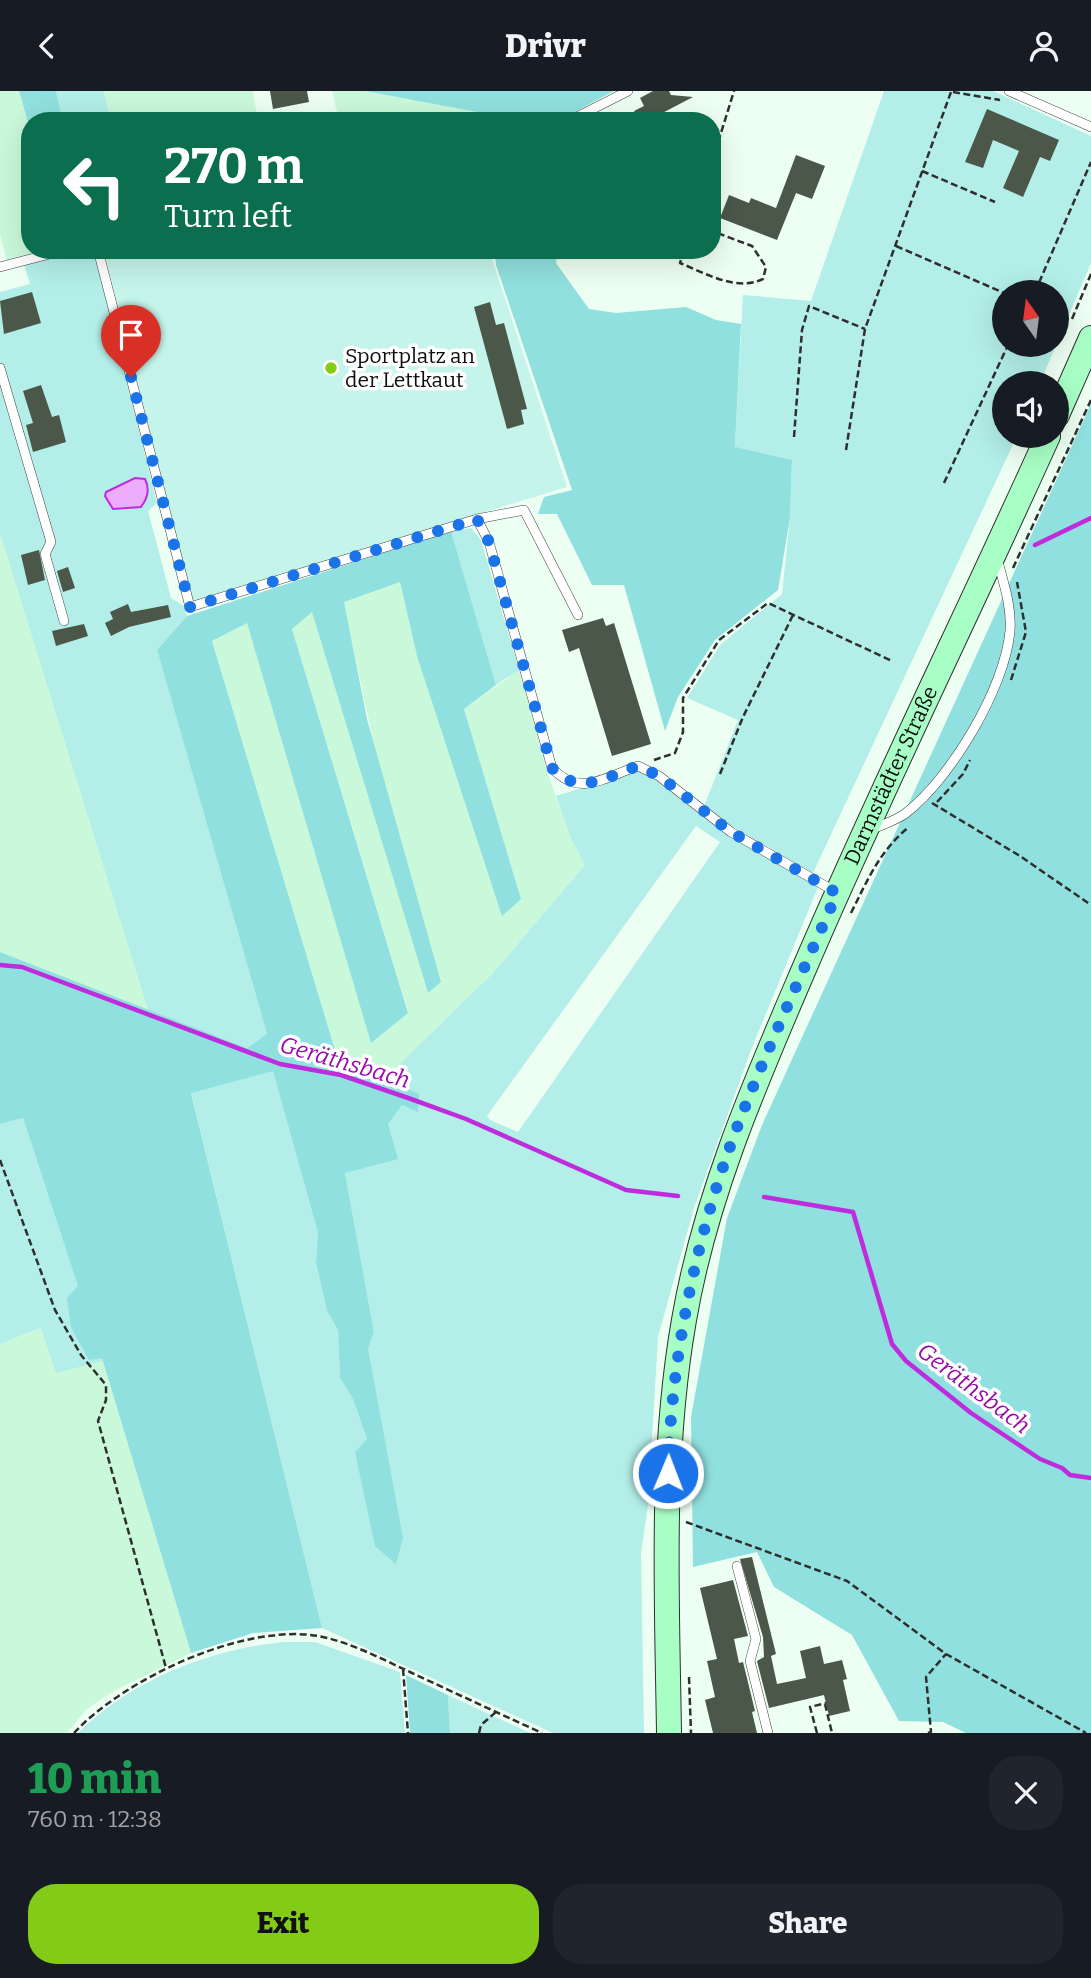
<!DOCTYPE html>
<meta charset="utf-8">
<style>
:root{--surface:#171b24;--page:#20242c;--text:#f1f3f6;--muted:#9ea1a6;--accent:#84cb17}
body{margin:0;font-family:Bitter,serif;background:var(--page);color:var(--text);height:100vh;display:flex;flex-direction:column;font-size:26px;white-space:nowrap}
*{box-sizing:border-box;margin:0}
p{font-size:23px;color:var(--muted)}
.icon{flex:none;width:38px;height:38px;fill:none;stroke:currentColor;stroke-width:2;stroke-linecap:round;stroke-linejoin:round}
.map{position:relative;height:1642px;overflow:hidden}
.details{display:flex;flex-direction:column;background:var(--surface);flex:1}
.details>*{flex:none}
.hud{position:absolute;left:21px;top:21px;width:700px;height:147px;border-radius:28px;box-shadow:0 7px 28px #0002;background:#0b6e4f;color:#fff;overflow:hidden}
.needle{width:46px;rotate:346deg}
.fabs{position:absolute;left:992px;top:189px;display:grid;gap:14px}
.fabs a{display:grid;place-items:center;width:77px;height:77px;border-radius:50%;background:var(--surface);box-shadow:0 7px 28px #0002;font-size:35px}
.pin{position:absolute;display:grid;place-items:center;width:60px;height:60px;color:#fff;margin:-72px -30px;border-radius:50% 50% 50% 0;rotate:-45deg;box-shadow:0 0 7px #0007}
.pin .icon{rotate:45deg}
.me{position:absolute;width:77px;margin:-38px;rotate:1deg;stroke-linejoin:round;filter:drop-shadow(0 0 5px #0008)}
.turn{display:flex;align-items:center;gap:24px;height:147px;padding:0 28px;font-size:32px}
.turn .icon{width:91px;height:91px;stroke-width:2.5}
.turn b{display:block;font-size:49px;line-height:60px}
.round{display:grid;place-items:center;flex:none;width:74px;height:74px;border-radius:28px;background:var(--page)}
.summary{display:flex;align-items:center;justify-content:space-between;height:119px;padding:0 28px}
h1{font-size:42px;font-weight:800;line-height:52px;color:#1e9e55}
.primary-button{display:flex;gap:14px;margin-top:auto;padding:14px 28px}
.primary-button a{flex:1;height:80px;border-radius:28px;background:var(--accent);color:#111;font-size:28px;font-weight:800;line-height:80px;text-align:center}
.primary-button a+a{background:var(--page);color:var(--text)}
header{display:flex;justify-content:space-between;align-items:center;height:91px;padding:0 28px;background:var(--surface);font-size:32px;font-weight:800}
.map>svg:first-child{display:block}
.farmland{fill:#caf8db}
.green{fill:#b3eee9;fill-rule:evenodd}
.forest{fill:#90e0df}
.pitch{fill:#c5f4ea}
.water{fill:#eeacfc;stroke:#bf2cdb;stroke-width:2}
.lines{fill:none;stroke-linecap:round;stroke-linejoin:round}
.stream{stroke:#bf2cdb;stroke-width:4.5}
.building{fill:#4b5748}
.lane-casing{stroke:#404040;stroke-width:10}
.secondary-casing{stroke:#2f2f2f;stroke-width:26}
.path{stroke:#2f2f2f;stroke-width:2.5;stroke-dasharray:7 3.5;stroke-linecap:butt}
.lane{stroke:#fff;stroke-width:9}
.secondary{stroke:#a8ffc5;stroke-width:24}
.route{stroke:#1a73e8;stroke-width:12;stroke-dasharray:0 21.6}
.poi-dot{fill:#84cb17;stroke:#fff;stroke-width:2.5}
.labels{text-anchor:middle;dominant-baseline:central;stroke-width:7;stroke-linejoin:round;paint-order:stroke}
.poi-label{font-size:21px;fill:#0d0d0d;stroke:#fff;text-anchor:start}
.street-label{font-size:21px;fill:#0d0d0d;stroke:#fff}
.water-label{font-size:23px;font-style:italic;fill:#980aab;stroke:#fff}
</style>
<header><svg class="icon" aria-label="back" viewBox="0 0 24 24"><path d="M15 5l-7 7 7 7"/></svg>Drivr<svg class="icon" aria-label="person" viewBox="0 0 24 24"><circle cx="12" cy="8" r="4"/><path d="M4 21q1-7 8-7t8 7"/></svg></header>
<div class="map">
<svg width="1091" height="1642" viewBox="0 0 1091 1642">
<rect width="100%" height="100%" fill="#edfff2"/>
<path class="farmland" d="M0,0H19L30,38V159H48L7,170L0,144Z
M104,0H253L258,30H111Z
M332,0H365L525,30H339Z
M0,442L40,569L148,919L0,861Z
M400,491L417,565L521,808L464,618L519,579L547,680L571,748L585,774L492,883L384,988L338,969L212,550L247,531L371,951L408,921L292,538L312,520L428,902L343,510Z
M42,1237L56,1281L103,1270L191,1562L114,1600L87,1618L67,1642H0V1253Z"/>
<path class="green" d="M56,0H104L111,30H63Z
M884,0H993L1091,45V172L1040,292H1004V345H1017L813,782L703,718L738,629L687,607L720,554L782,503L790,427L792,369L735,357L743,204L811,210ZM1004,201H1057V254H1004Z
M83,159H94L157,412L148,420L171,507L184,515L187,525L157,559L267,943L247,957L148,919L0,442V201L30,193L24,173Z
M471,437L481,449L519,579L496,594L451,440Z
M639,679L658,688L724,742L818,796L751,959L694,1117L658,1246L648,1414L641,1462L644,1642H553L322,1537L191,1001L273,979L318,1142L316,1172L327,1220L338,1239L340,1287L353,1308L367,1348L375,1454L368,1258L374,1241L345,1082L402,1014L419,1004L384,988L492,883L585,774L571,748L556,705ZM696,735L720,751L518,1041L490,1029L487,1025Z
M23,1027L103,1270L56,1282L41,1237L0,1253V1033Z
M284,1551H315L400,1581L405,1642H78C131,1589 210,1558 284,1551Z
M448,1604L530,1642H450Z"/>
<path class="forest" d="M19,0H56L63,30H30V38Z
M365,0H614L558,30H525Z
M495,159H558L556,172L589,218L616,222L686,216L716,229L741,233L735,356L792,369L790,427L778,499L715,549L678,606L665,640L624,494H592L557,423H538L544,406L572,399L496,174Z
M1091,313V1642H966L943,1631L899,1630L852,1544L774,1496L757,1461L693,1476L691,1326L727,1127L762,1034Z
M451,440L496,594L464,618L521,808L502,825L417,565L400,491L344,511L367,628L441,891L428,902L312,521L292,538L408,922L371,952L247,532L212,550L338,969L419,1003L418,1021L402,1014L388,1033L398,1068L345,1082L374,1241L368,1258L403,1447L396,1473L375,1455L355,1361L367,1348L353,1308L340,1287L338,1239L327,1220L316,1172L318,1142L273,980L191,1002L322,1537L253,1542L191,1562L102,1267L89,1269L71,1236L67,1207L78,1195L23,1027L0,1033V861L247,957L267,943L157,559L187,525Z
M406,1584L448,1604L450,1642H410Z"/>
<path class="pitch" d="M104,159H489L567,396L192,510Z"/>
<path class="water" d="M135,387L145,388C150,398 148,407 141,416L113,418L105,405L106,401Z"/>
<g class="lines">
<path class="stream" d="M1035,454L1091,427
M0,874L22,876L280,973L341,984L411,1008L466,1028L626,1099L678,1105
M764,1106L853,1121L892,1253L906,1270L971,1322L1040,1368L1062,1377L1070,1384L1091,1387"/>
</g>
<path class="building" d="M270,0H307L309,11L273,18Z
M653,0H669L671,4L693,6L647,30H639L634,20L644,15L640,7Z
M987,18L1059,49L1050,70L1040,66L1023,106L1003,97L1019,60L993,49L983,77L965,71Z
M796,64L825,75L812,108L796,102L777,149L720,127L729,104L749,112L751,107L776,117Z
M32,201L41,232L4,243L0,210Z
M490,211L496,234L504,232L527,318L521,319L524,333L507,338L474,216Z
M41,294L52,326L59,324L66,351L33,361L26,334L33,332L23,300Z
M39,459L45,489L28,494L21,464Z
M68,476L75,497L63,501L57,480Z
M128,513L131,521L168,514L171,526L129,536L111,545L105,532L113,528L110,521Z
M603,527L606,535L614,532L651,653L612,665L579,557L569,561L562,539Z
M84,533L88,545L56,555L52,540Z
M752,1466L776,1563L771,1565L777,1593L806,1587L800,1560L820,1555L824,1573L842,1569L847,1588L843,1589L850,1620L829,1625L824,1604L769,1617L757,1570L764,1566L763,1546L740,1468Z
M733,1489L748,1545L734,1548L739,1572L743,1571L755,1620L752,1621L757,1642H713L705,1609L715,1606L707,1570L717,1568L700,1497Z"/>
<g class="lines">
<g class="lane-casing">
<path id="lane" d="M1009,0L1091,36
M569,30L628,0
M98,159L190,516L477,428L524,419L578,524
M0,176L65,159
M0,277L51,451L45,463L64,530
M477,428L489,451L552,677C579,707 605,686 638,675L659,685L731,741L836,801
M873,738C884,733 897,729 906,722C951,687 1005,597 1010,540C1012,516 1003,490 997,467
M737,1475L756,1548L750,1570L768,1642"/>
</g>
<g class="secondary-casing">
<g id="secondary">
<path d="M1057,324L1091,247"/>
<path id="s1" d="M669,1642C667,1504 660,1366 684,1229C705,1106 755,992 804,878C881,698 968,523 1048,345"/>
</g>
</g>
<path class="path" d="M953,1L1000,9
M712,71L734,0
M922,80L995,111
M896,155L1004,202
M684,159L680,172C705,182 736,201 763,188L766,176L752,155L712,140
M1035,201L1091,71
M1072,228L1091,183
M794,346L802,239L809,215L865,238
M846,359L865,238L951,1
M944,392L1008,254
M1013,477L1091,309
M1011,589L1026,541L1017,491
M654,669L675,662L683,641V607L719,549L768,512L892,570
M720,683L743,626L793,524
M937,711L963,683L970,669
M932,712L1020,765L1091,814
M851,822C867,790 880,759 909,736
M0,1069L55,1219L81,1264L106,1294V1309L98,1330L166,1577
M686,1431L847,1490L946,1563L1086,1642
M403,1578L408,1642
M689,1586L691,1642
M825,1613L832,1642
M74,1642C124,1588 243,1532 318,1545C350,1551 382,1568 412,1582C455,1602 498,1622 542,1642
M479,1642L481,1634L496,1621
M817,1642L810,1616L826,1612
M928,1642L931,1641L926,1586L946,1563"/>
<use href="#lane" class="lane"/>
<use href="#secondary" class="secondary"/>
</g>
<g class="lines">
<path class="route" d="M131,286L190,516L477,428L489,451L552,677C579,706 605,686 638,675L659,685L731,741L837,802C806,874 772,947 743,1021C699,1132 671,1262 668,1382"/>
</g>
<circle class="poi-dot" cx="331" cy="277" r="7"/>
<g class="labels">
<g class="poi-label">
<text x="345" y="265">Sportplatz an<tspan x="345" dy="24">der Lettkaut</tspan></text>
</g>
<g class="street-label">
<text stroke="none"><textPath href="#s1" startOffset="998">Darmstädter Straße</textPath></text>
</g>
<g class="water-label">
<text transform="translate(345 971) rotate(16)">Geräthsbach</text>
<text transform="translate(974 1297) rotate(37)">Geräthsbach</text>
</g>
</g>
</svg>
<div class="fabs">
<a><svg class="needle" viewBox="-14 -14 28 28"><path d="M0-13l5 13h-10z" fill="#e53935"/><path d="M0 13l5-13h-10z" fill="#9ea1a6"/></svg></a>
<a><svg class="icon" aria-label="sound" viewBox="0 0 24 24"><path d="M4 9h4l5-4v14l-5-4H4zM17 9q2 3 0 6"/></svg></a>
</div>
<div class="pin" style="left:131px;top:286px;background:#d93025"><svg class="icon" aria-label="arrive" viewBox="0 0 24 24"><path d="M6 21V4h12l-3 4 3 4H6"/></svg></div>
<svg class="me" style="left:668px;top:1382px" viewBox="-20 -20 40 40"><circle r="17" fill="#1a73e8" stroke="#fff" stroke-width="3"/><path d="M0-11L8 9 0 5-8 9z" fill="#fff"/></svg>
<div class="hud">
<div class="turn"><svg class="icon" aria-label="left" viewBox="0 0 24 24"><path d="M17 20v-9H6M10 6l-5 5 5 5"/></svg><div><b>270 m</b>Turn left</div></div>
</div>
</div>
<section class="details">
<div class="summary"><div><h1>10 min</h1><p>760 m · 12:38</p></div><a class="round"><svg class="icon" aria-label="close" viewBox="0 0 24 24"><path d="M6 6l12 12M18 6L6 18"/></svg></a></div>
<div class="primary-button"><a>Exit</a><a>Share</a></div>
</section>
